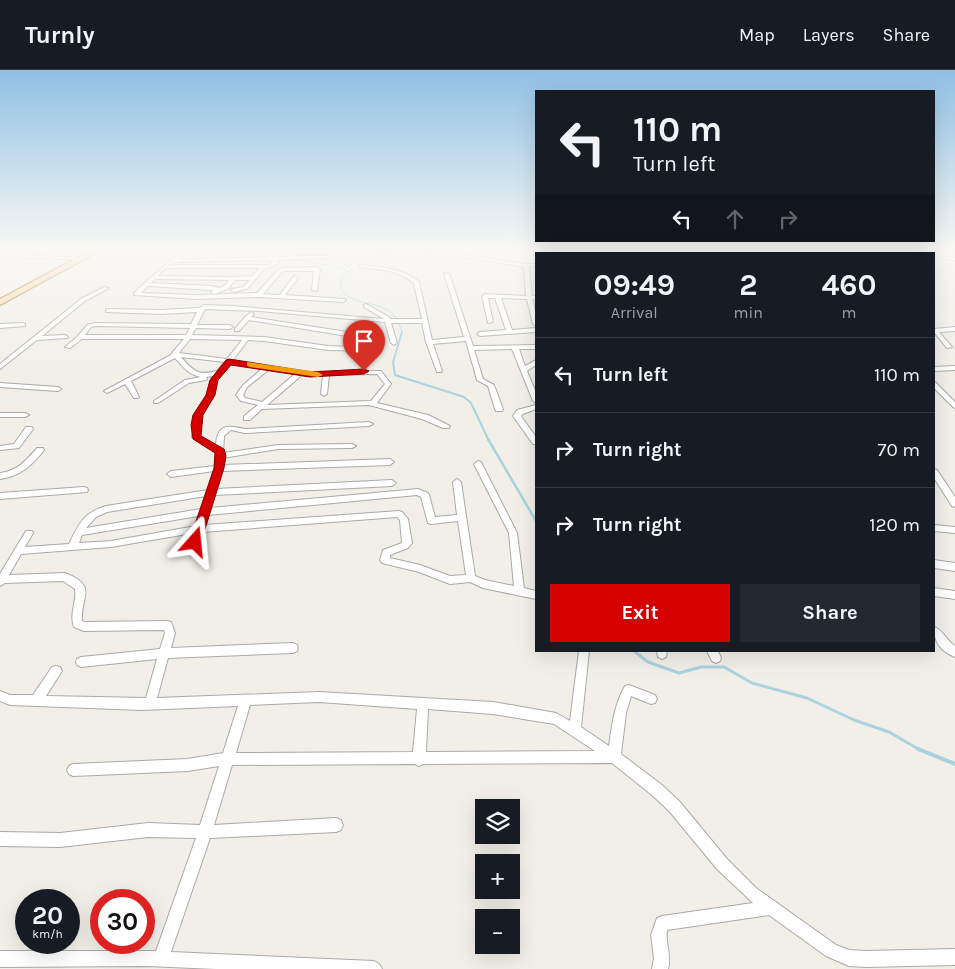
<!DOCTYPE html>
<meta charset="utf-8">
<style>
:root{--surface:#171b24;--page:#242831;--text:#f1f3f6;--muted:#9ea1a6;--line:#363941;--accent:#d40000}
body{margin:0;font-family:Karla,sans-serif;background:var(--page);color:var(--text);height:100vh;display:flex;flex-direction:column;font-size:19px;white-space:nowrap}
*{box-sizing:border-box;margin:0}
p{font-size:16px;color:var(--muted)}
.icon{flex:none;width:28px;height:28px;fill:none;stroke:currentColor;stroke-width:2;stroke-linecap:round;stroke-linejoin:round}
.map{position:relative;flex:1;overflow:hidden}
.details{position:absolute;left:535px;top:182px;width:400px;height:400px;display:flex;flex-direction:column;background:var(--surface);border-radius:0px;box-shadow:0 5px 20px #0002}
.details>*{flex:none}
.guide{position:absolute;left:535px;top:20px;width:400px;height:152px;border-radius:0px;box-shadow:0 5px 20px #0002;background:#171b24;color:var(--text);overflow:hidden}
.buttons{position:absolute;left:475px;top:729px;display:grid;gap:10px}
.buttons a{display:grid;place-items:center;width:45px;height:45px;border-radius:0px;background:var(--surface);box-shadow:0 5px 20px #0002;font-size:25px}
.speed{position:absolute;left:15px;top:819px;display:flex;gap:10px;font-size:25px;font-weight:700;text-align:center}
.speed>*{display:grid;place-content:center;width:65px;height:65px;border-radius:50%;background:var(--surface);box-shadow:0 5px 20px #0002;line-height:1}
.speed small{font-size:12px;font-weight:400}
.speed .limit{border:8px solid #d22;background:#fff;color:#111}
.pin{position:absolute;display:grid;place-items:center;width:42px;height:42px;color:#fff;margin:-51px -21px;border-radius:50% 50% 50% 0;rotate:-45deg;box-shadow:0 0 5px #0007}
.pin .icon{rotate:45deg}
.me{position:absolute;width:55px;margin:-28px;rotate:18deg;stroke-linejoin:round;filter:drop-shadow(0 0 4px #0008)}
.turn{display:flex;align-items:center;gap:18px;height:105px;padding:0 15px;font-size:22px}
.turn .icon{width:65px;height:65px;stroke-width:2.5}
.turn b{display:block;font-size:35px;line-height:42px}
.lanes{display:flex;align-items:center;height:48px;padding:0 15px;background:#0003;justify-content:center;gap:25px;direction:ltr}
.lanes .off{opacity:.35}
.eta{display:flex;justify-content:space-evenly;align-items:center;height:85px;text-align:center}
.eta b{font-size:30px;font-weight:700;line-height:35px}
.button{display:flex;gap:10px;margin-top:auto;padding:10px 15px}
.button a{flex:1;height:58px;border-radius:0px;background:var(--accent);color:#fff;font-size:20px;font-weight:700;line-height:58px;text-align:center}
.button a+a{background:var(--page);color:var(--text)}
ul{padding:0;list-style:none}
li{display:flex;align-items:center;gap:15px;height:75px;padding:0 15px;border-top:1px solid var(--line)}
li div{flex:1}
li b{display:block;font-size:19px}
li em{font-style:normal}
header{display:flex;align-items:center;gap:30px;box-sizing:border-box;height:70px;padding:0 25px;background:var(--surface);border-bottom:1px solid var(--line)}
header strong{font-size:24px}
nav{display:flex;gap:28px;margin-inline-start:auto;font-size:18px}
.map>svg:first-child{display:block}
.lines{fill:none;stroke-linecap:round;stroke-linejoin:round}
.stream-far4{stroke:#aad3df;stroke-width:1}
.stream-far3{stroke:#aad3df;stroke-width:2}
.stream-far2{stroke:#aad3df;stroke-width:2.5}
.stream-far1{stroke:#aad3df;stroke-width:3}
.stream{stroke:#aad3df;stroke-width:4}
.minor-casing{stroke:#a9a9a9;stroke-width:2}
.primary-casing{stroke:#a06b00;stroke-width:2}
.minor{fill:#fff;fill-rule:evenodd}
.primary{fill:#fcd6a4;fill-rule:evenodd}
.route{fill:#d40000;stroke:#8a0000}
.slow{fill:#f59e0b}
</style>
<header>
<strong>Turnly</strong>
<nav><a>Map</a><a>Layers</a><a>Share</a></nav>
</header>
<div class="map">
<svg width="955" height="899" viewBox="0 0 955 899">
<rect width="100%" height="100%" fill="#f2efe9"/>
<g class="lines">
<path class="stream-far4" d="M312,178L311,193L335,196L348,202L343,205L340,217C343,221 346,227 351,228C374,239 394,230 402,263"/>
<path class="stream-far3" d="M402,262L393,292L395,305L464,327L471,333L489,371"/>
<path class="stream-far2" d="M488,369L536,451"/>
<path class="stream-far1" d="M634,581L648,592L679,603L701,597H724L752,613L807,628L854,650L889,662L920,680"/>
<path class="stream" d="M918,679L955,694"/>
<g class="minor-casing">
<path id="minor" d="M188,178H193L178,189C194,190 209,192 220,178H224L219,185L212,189L274,187L277,178H281L279,187H287L290,178H294L292,186H331L335,180L326,178H343L386,183L388,184L386,185L360,183L348,196L346,195L356,182L340,181L332,188L278,190L276,195L265,198L247,219L234,222L231,220L232,219L243,217L250,210H235L228,219L214,224L211,222L213,220H211L148,216L141,223L197,225L257,223L280,198L317,197L320,199L317,221L312,220L314,201H283L263,224L280,225L293,207L295,206L298,208L285,225L345,229L346,230L343,232L259,227L197,229L134,225V223C152,206 167,193 188,178ZM273,190L272,193L269,195H169L174,192ZM165,198H260L252,206L230,207L158,206ZM155,209L229,210C223,218 221,219 212,216L151,213Z
M386,178L408,179V178H412V181L432,182L431,178H435L437,183L480,187L525,194H536V196H529V199L532,226H536V230L532,229L536,244V256L533,254L527,229L501,228L512,260L536,258V262L480,266L477,264L480,262L506,260L495,228H488L493,252L488,253L482,226L485,224L526,226L524,197L480,189L388,180H386Z
M578,178H582L583,184H579Z
M601,178H605V184H601Z
M733,178H737L743,184H738L733,180Z
M757,178H761L764,184H759Z
M781,178H785L788,184H783Z
M827,178H831L834,184H829Z
M912,178L955,181V183L914,180H912Z
M612,181H616V184H612Z
M709,181L726,183L728,184H701Z
M657,182L698,183L700,184H655Z
M0,184L80,188L82,189L80,190L0,186Z
M934,186L955,188V190L934,188Z
M361,195C381,197 403,198 419,212L432,270L464,267L444,204L449,203L473,276L536,275V279H519L525,296L536,290V295L527,301L536,323V333L533,331L512,279L474,280L483,309L494,315L503,339L502,341H496L495,339L488,316L477,310L466,271L433,274L442,301L441,302H437L426,272L422,253H391L397,273L394,275L391,273L385,252L259,241L205,239L197,255H230L233,257L230,259L196,258L192,265L264,267L328,276L381,278L382,279L379,281L328,280L264,271L248,270L233,290L310,302L381,301L391,314L377,333L428,345L450,356L449,358H443L422,349L369,335L262,339L250,350H244V346L258,335L241,331L236,325L243,315L263,298L231,293L217,310L211,330L202,345L200,366L216,375C217,354 228,355 245,359L369,352L373,354L369,356L245,363L231,360L224,366L223,383L278,375L352,374L356,376L352,378L278,379L223,388V395L390,389L394,392L390,395L222,401L216,419L392,410L396,413L392,416L215,425L210,438L418,419L428,423L429,425L435,447L457,445L453,412L457,409L461,412L475,506L485,510L514,516L509,463L474,394L478,391L481,392L517,463L524,518L536,521V529L483,518L470,512L450,514L419,502L382,493L380,490L383,480L402,473L400,450L397,447L203,462L198,474H192L190,472L193,463L111,477L21,484L9,505L65,503C99,516 80,527 82,551L85,552L167,551L171,552L175,563L171,578L293,573L297,575L298,578L297,581L293,583L168,588L157,628L319,622L493,632L556,643L570,651L579,581H589L581,657L609,676C612,656 614,635 625,616L629,615L655,625L657,629L655,633L651,634L631,626L626,643L621,684L662,715L680,732L727,789L756,818L836,875L849,880L866,881L955,879V895L866,897L849,896L826,886L769,845L667,860C665,873 672,886 668,899H652L654,888L651,865L657,848L662,846L753,833L717,799L670,742L652,725L612,693L423,694L419,696L415,694L232,695L214,755L336,748L341,750L343,755L341,760L336,762L210,768L171,882L374,891L379,894L382,899H216L147,896L0,897V881H156L196,768L148,767L60,777L0,776V762L60,763L148,753L200,755L219,696L188,701L73,706L69,704L67,700L69,696L73,694L188,689L223,683L238,636L142,640L10,635L0,631V621L10,625H33L52,597L56,596L60,597L62,601L46,626L146,628L157,589L81,597L77,595L76,592L77,589L81,587L160,579L165,563L164,560L84,561L74,557C69,544 77,532 75,519L63,511L5,513L0,516V504L26,461H32L33,463L25,477L69,474C79,454 83,443 106,436L208,420L214,401L171,407L167,404L171,401L215,396L216,382L192,367L194,345L205,330L211,310L213,306L206,307L207,309L206,310L189,313L158,333H154V331L185,310L201,307C189,305 183,297 175,288L131,311L139,327L138,328H134L125,314L107,323L104,321L171,285L172,283L184,269H82L70,278L65,277L78,266L87,255L94,253L191,254L197,242L161,244L106,242V240L108,239L161,240L199,238L204,235L232,236L384,249L364,237V235L366,234L389,247L390,249H422L414,214C399,199 379,200 359,197V196ZM96,256L190,258L186,265H85L91,257ZM190,269L242,270L227,289L179,283ZM181,287L225,292L217,301C198,306 193,301 181,287ZM270,299L296,303L262,332L245,328L243,325L247,317ZM377,304L385,314L371,331L267,335L302,305L323,306L321,324L324,326L327,324L329,305ZM417,425L421,427L428,453L431,454L458,451L466,505L450,506L420,495L390,488V485L408,478L412,473L408,449L402,442L399,441L205,455L208,445ZM206,426L201,439L86,458L96,447L107,442ZM199,446L196,456L111,471L79,473L82,465ZM319,632L417,639L413,682L236,683L250,635ZM428,639L493,644L554,654L595,681L426,682Z
M104,217L109,218L85,231L42,266L65,265L68,267L67,268L37,270L0,299V294L81,229Z
M251,242L254,244L251,247L347,262L350,264L347,266L249,250L239,261H235V259L245,247Z
M23,253L25,254V256L0,258V254Z
M955,257V261L939,262L952,277L947,278L934,262V259Z
M955,296V300L934,301V297Z
M934,312L936,313L955,332V338L953,337L934,318Z
M0,313L58,317L61,319L58,321L0,317Z
M536,335V339L523,344L521,346L536,367V374H533L513,346L517,340Z
M0,343H25L29,345L25,347H0Z
M26,357H32L33,359L19,378L0,380V376L14,374Z
M37,378H43L44,380C32,396 20,406 0,409V403C17,401 26,391 37,378Z
M934,399L937,400L955,427V437L952,436L934,408Z
M84,417L87,418L88,420L87,422L0,429V423Z
M934,455L955,457V463L934,461Z
M934,490L955,493V501L934,498Z
M934,518L955,521V529L934,526Z
M934,557C942,559 947,571 955,576V587C940,581 934,572 934,557Z
M657,581H667L666,587L662,589L658,587Z
M707,581H718L721,588L720,591L716,593L712,591Z"/>
</g>
<g class="primary-casing">
<path id="primary" d="M95,178H105L0,235V229Z"/>
</g>
<use href="#minor" class="minor"/>
<use href="#primary" class="primary"/>
</g>
<linearGradient id="sky" x2="0" y2="1"><stop stop-color="#8fc0e4"/><stop offset="0.59" stop-color="#f9f8f5"/><stop offset="1" stop-color="#f9f8f5" stop-opacity="0"/></linearGradient>
<rect width="955" height="304" fill="url(#sky)"/>
<path class="route" d="M229,289L310,302L364,299L369,301L364,304L310,307L231,295L218,310L215,325L203,345L201,366L224,379L226,386L224,398L201,472L195,477L189,472L214,398L215,383L193,369L191,355L193,345L206,325L210,310L226,290Z"/>
<path class="slow" d="M247,292L318,302L323,305L318,307L250,297L247,296Z"/>
</svg>
<div class="buttons">
<a><svg class="icon" aria-label="layers" viewBox="0 0 24 24"><path d="M12 4l9 5-9 5-9-5zM3 14l9 5 9-5"/></svg></a>
<a>+</a>
<a>−</a>
</div>
<div class="speed"><div>20<small>km/h</small></div><div class="limit">30</div></div>
<div class="pin" style="left:364px;top:301px;background:#d93025"><svg class="icon" aria-label="arrive" viewBox="0 0 24 24"><path d="M6 21V4h12l-3 4 3 4H6"/></svg></div>
<svg class="me" style="left:195px;top:472px" viewBox="-20 -20 40 40"><path d="M0-17L14 15 0 8-14 15z" fill="#d40000" stroke="#fff" stroke-width="4"/></svg>
<div class="guide">
<div class="turn"><svg class="icon" aria-label="left" viewBox="0 0 24 24"><path d="M17 20v-9H6M10 6l-5 5 5 5"/></svg><div><b>110 m</b>Turn left</div></div>
<div class="lanes"><svg class="icon" aria-label="left" viewBox="0 0 24 24"><path d="M17 20v-9H6M10 6l-5 5 5 5"/></svg><svg class="icon off" aria-label="ahead" viewBox="0 0 24 24"><path d="M12 20V5M6 11l6-6 6 6"/></svg><svg class="icon off" aria-label="right" viewBox="0 0 24 24"><path d="M7 20v-9h11M14 6l5 5-5 5"/></svg></div>
</div>
<section class="details">
<div class="eta">
<div><b>09:49</b><p>Arrival</p></div>
<div><b>2</b><p>min</p></div>
<div><b>460</b><p>m</p></div>
</div>
<ul>
<li><svg class="icon" aria-label="left" viewBox="0 0 24 24"><path d="M17 20v-9H6M10 6l-5 5 5 5"/></svg><div><b>Turn left</b></div><em>110 m</em></li>
<li><svg class="icon" aria-label="right" viewBox="0 0 24 24"><path d="M7 20v-9h11M14 6l5 5-5 5"/></svg><div><b>Turn right</b></div><em>70 m</em></li>
<li><svg class="icon" aria-label="right" viewBox="0 0 24 24"><path d="M7 20v-9h11M14 6l5 5-5 5"/></svg><div><b>Turn right</b></div><em>120 m</em></li>
</ul>
<div class="button"><a>Exit</a><a>Share</a></div>
</section>
</div>
